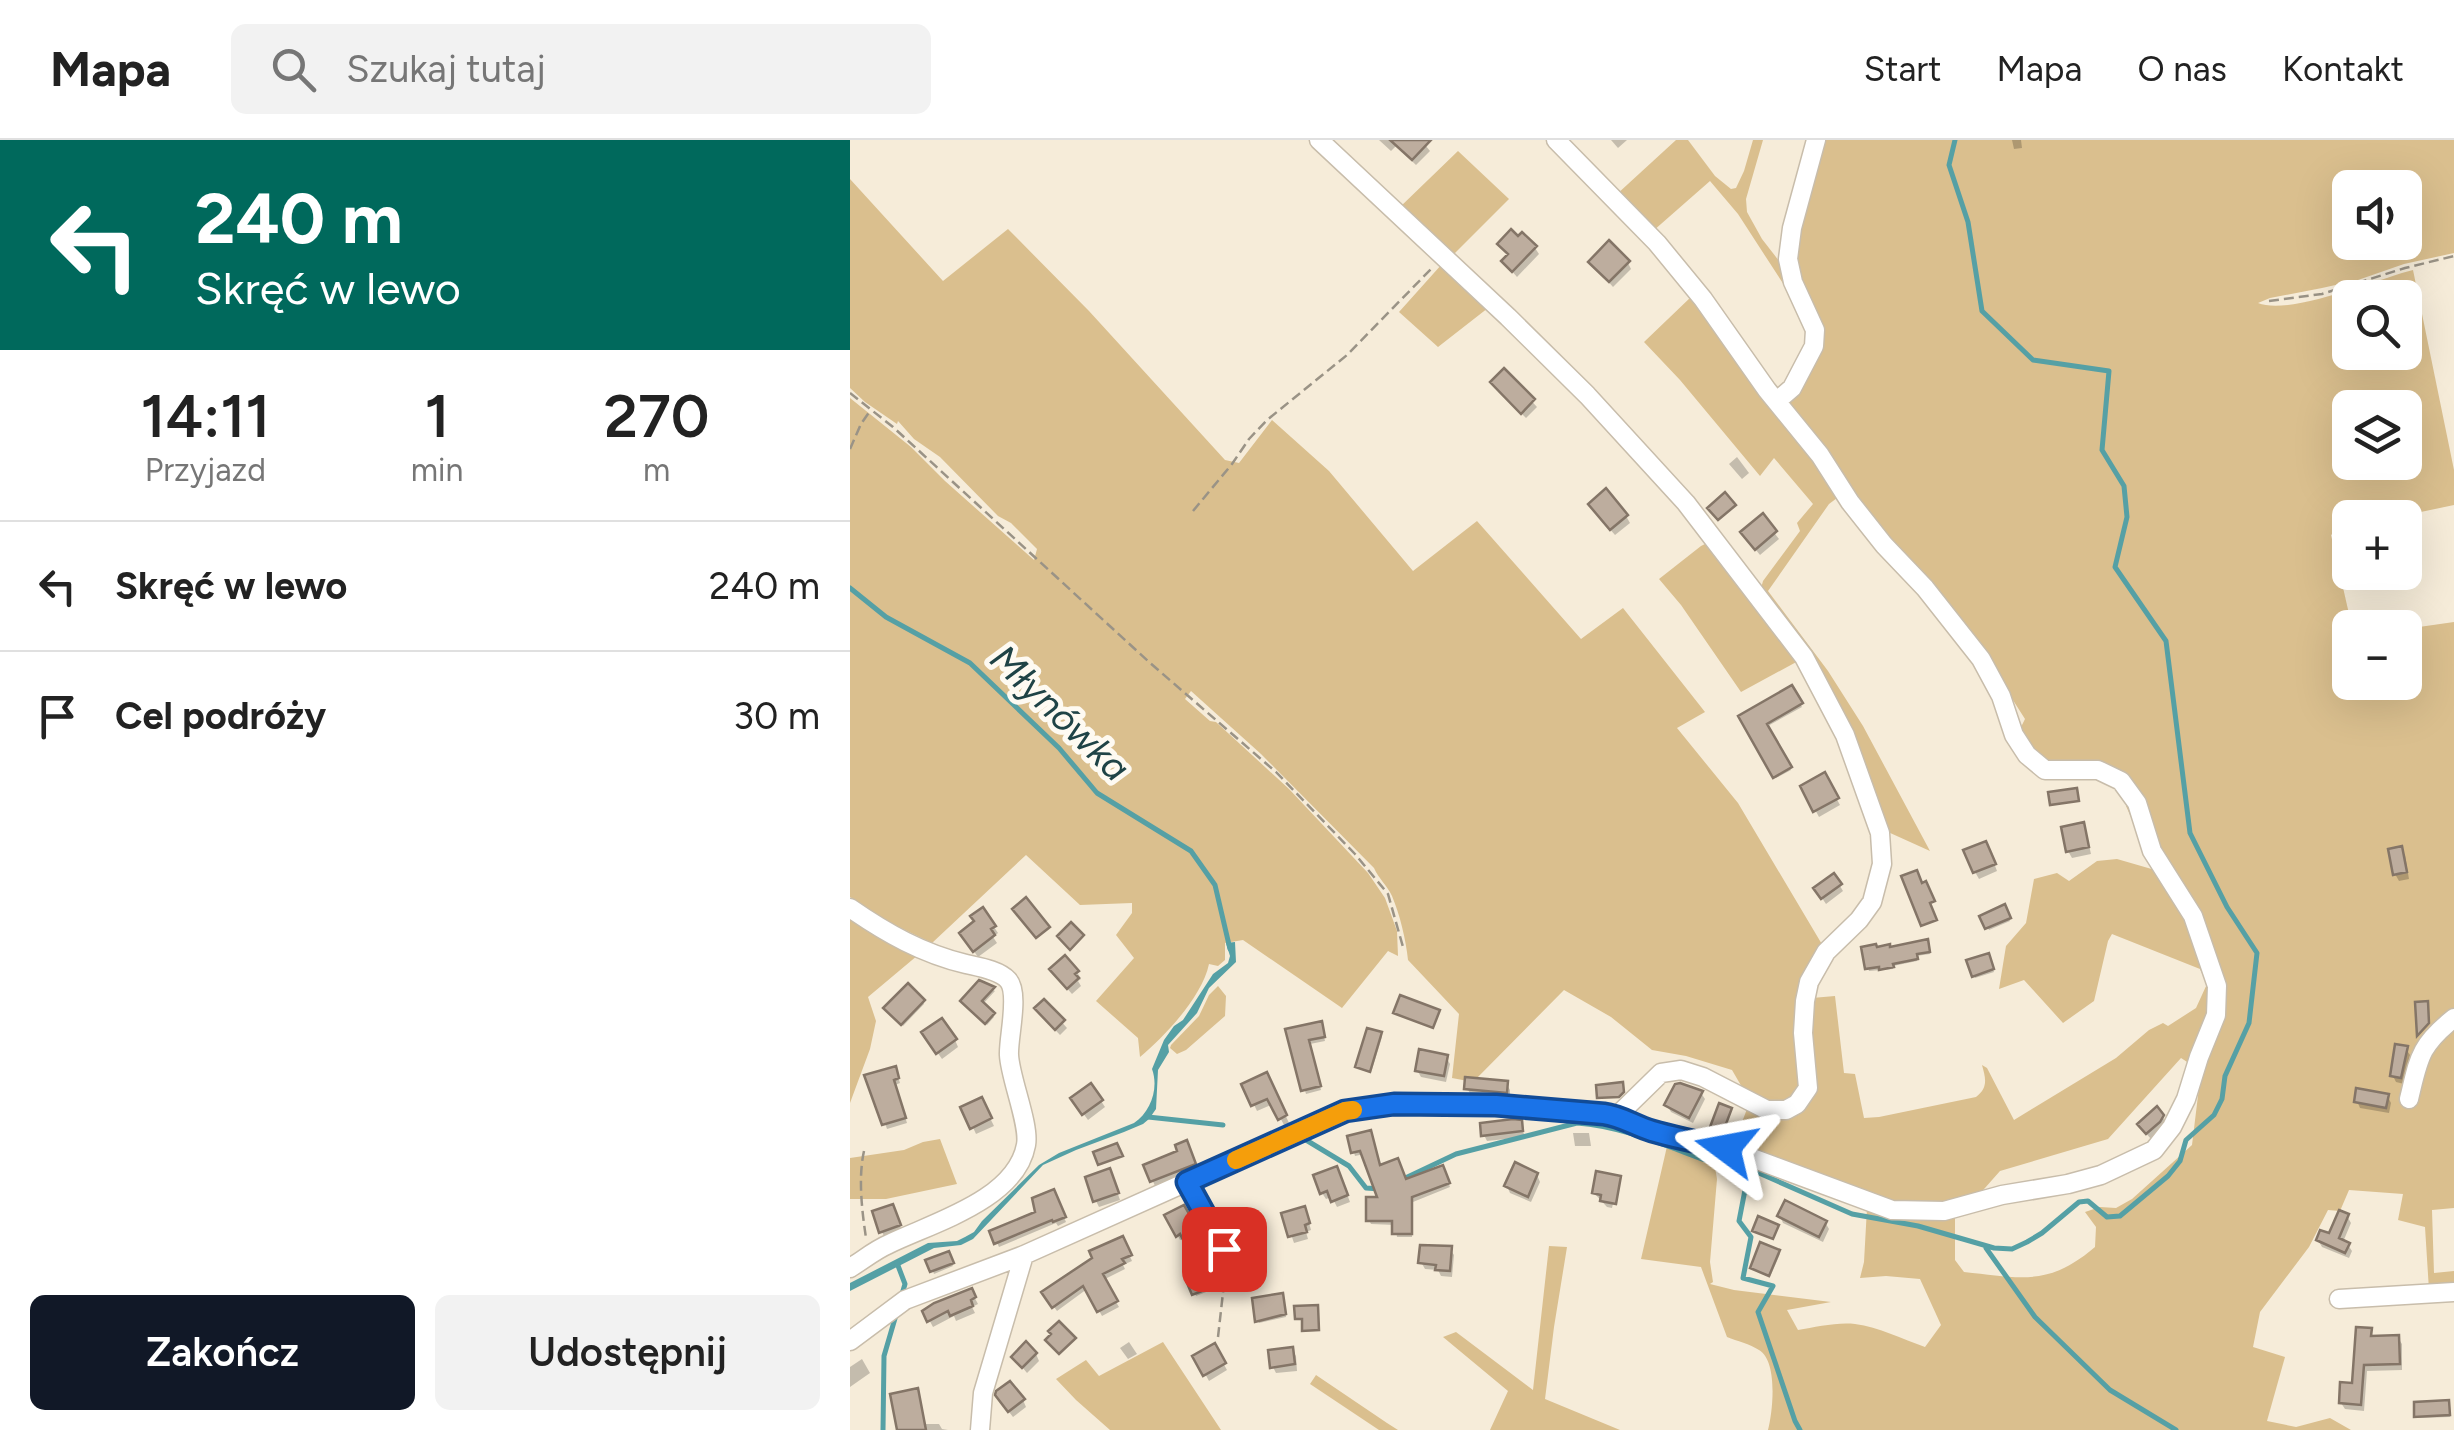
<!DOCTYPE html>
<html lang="pl">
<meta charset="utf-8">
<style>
:root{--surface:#fff;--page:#f2f2f2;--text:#222;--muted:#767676;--line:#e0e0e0;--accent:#111827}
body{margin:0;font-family:Figtree,sans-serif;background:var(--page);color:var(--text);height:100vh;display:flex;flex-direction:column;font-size:38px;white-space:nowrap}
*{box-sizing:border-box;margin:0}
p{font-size:32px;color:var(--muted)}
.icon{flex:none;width:55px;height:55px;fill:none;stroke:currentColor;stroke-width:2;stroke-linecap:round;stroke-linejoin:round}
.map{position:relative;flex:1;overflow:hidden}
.sheet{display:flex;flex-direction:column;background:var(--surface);width:850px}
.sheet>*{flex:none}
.guide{background:#00695c;color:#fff;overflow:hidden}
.tools{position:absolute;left:1482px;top:30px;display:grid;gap:20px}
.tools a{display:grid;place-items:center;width:90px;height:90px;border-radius:15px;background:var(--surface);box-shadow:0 10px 40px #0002;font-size:50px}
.pin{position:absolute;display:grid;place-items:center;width:85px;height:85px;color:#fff;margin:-42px;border-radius:20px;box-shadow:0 5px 15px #0006}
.me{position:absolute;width:110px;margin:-55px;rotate:283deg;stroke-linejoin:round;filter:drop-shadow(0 0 8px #0008)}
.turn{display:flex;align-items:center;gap:35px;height:210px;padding:0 30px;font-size:45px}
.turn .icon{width:130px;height:130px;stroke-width:2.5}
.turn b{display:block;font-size:70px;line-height:85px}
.eta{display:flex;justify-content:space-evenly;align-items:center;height:170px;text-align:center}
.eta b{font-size:60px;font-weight:600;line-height:70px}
.primary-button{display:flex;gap:20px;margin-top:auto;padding:20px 30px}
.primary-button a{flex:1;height:115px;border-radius:15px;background:var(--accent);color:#fff;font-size:40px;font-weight:600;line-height:115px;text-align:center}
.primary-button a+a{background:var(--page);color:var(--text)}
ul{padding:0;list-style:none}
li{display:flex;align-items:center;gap:30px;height:130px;padding:0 30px;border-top:2px solid var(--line)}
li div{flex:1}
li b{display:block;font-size:38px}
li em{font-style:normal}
header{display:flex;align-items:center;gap:60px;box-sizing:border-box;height:140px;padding:0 50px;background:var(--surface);border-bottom:2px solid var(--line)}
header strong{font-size:48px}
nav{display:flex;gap:55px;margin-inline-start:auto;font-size:35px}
.search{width:700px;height:90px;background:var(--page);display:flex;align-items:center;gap:25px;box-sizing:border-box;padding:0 35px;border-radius:15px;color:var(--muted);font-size:38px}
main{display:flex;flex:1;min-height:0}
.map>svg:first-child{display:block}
.green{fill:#dabf8e;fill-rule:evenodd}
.water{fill:#55a0a5}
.shadow{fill:#0003}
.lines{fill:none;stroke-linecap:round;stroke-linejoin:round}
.stream{stroke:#55a0a5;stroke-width:5}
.building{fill:#bdad9e;stroke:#847567;stroke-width:2.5}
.minor-casing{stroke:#c8bdab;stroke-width:21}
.path{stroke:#9a9386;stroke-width:2.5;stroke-dasharray:10 5;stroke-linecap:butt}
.minor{stroke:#fff;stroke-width:18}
.route-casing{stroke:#114b97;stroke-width:25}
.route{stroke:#1a73e8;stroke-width:18}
.slow{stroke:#f59e0b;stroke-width:18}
.labels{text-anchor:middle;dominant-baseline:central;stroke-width:10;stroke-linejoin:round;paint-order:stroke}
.water-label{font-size:38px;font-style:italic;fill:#1f4346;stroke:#fefaf2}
</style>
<header>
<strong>Mapa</strong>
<div class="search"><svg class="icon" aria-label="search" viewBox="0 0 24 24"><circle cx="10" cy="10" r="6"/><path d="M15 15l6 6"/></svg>Szukaj tutaj</div>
<nav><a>Start</a><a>Mapa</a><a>O nas</a><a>Kontakt</a></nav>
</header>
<main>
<section class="sheet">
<div class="guide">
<div class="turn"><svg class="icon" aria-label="left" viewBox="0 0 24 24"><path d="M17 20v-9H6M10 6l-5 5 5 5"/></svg><div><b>240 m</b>Skręć w lewo</div></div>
</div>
<div class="eta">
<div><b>14:11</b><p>Przyjazd</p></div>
<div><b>1</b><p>min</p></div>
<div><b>270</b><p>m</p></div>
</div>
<ul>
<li><svg class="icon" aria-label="left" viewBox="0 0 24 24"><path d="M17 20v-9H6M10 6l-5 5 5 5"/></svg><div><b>Skręć w lewo</b></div><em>240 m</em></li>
<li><svg class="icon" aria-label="arrive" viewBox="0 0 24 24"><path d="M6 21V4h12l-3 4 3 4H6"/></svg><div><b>Cel podróży</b></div><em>30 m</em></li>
</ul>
<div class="primary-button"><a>Zakończ</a><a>Udostępnij</a></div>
</section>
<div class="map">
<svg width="1604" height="1290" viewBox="0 0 1604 1290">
<rect width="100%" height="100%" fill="#f6ecd9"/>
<path class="green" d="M826,0H838L865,36L881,49L886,48L894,31L903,0H913L896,59L897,72L912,99L933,126L945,162L888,74L860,41L803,91L766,55Z
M970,0H1604V113L1554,124L1508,140L1472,148L1420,158L1408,163C1440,176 1527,139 1563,130L1604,330V365L1547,377L1500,378V388L1486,391L1481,395L1502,487L1500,542H1555V489L1604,482V1068L1582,1070L1584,1133L1604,1131V1148L1579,1150L1575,1087L1548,1080L1553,1054L1499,1050L1490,1071L1478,1070L1459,1107L1410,1172L1403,1207L1435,1217L1417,1281L1446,1287L1480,1278L1501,1290H918C923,1271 928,1221 909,1210C900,1204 887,1201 877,1197L851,1127L791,1119L818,1002L859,1016L864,1021L867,1039L860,1122L863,1142L860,1144L884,1150L981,1162L937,1170L948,1190C966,1187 987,1182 1005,1184C1029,1187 1052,1199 1075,1207L1091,1185L1070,1139L1036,1136L1010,1138L1014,1122L1017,1068L1105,1074V1120L1114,1132C1171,1138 1198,1147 1245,1107L1246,1087L1235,1072L1250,1067L1266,1068L1282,1059L1342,1005L1351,931L1331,918L1258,999L1150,1031L1127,1057L1099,1065L1054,1068L883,1006L900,961L882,930L836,916L802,910L761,877L714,850L623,942L602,938L609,874L558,820C556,800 550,775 542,756C537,745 528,738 524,728L411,614L341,551L335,559L360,581L366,582L439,649L518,733L535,758L547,791L548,816L538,811L492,868L393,800L375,803V820L368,826L359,824C352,857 315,896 290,917L288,898L246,861L284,818L266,795L282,773V763L230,765L176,715L82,803L36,781L0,757V258L61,307L95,341L184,420L187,409L161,383L148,376L90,317L64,299L48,281L47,284L15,262L0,248V39L93,141L158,89L239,171L375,320L389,323L422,280L479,331L563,431L627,381L731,499L773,468L855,572L827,588L888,663L973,806L962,858L985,856L994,933L1005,934L1014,978L1029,977L1126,957C1138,948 1136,939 1132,925L1137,928L1164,980L1266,918L1299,890L1313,883L1318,886L1346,868L1357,844L1350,829L1262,794L1258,801L1244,861L1213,883L1174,840L1149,849L1156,806L1176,783L1184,739L1207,733L1219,741L1247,721L1267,719L1305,730L1276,666L1280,636L1255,626L1216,627L1186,618L1170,589L1175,579L1133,513L1022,382L931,261L968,205L943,118ZM1500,48H1555V102H1500ZM1500,158H1555V212H1500ZM1500,268H1555V322H1500Z
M608,11L659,59L601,117L549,68Z
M592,124L638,168L588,207L549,172Z
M842,156L949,294L987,358L979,364L918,451L978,531L1013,586L1080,711L1038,692L910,452L913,441L950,391L947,383L963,364L924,318L910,336L830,240L794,202Z
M859,402L950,520L891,552L831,465L809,439L851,406Z
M0,768L74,810L18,857L26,881L20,909L0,963Z
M368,846L376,856L375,876L336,910L327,914L320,908L321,905L349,876L359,855Z
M90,999L107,1044L36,1059H0V1018L54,1010L73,1002Z
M699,1106L717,1107L704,1187L695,1259L770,1290H640L658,1251L593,1197L606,1192L683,1250Z
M313,1202L371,1290H260L226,1260L206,1239L236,1220L249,1236Z
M466,1235L537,1283L548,1290H529L460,1244Z"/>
<path class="water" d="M385,802L386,822L359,848L347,873L318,905L319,912L308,930L306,969L299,979L293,984L274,992L226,1010L193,1025L123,1099L111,1105L84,1108L0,1151V1143L78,1103L107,1101L115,1097L124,1092L132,1081L189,1025L209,1013L284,983C301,972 309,948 302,929L314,900L324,886L333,880L363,834L378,823L380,816L376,803Z"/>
<path class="shadow" d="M529,0H571L580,11L566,25L546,6L541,11Z
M761,0H777L768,8Z
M1162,0H1171L1172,8L1164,9Z
M650,104L685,108L689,114L667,137L654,122L660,116Z
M741,122L778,123L781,129L763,147Z
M654,231L687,267L676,278L647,249Z
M887,317L899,333L892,339L879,324Z
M744,371L776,376L780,383L765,395Z
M912,377L929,399L910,415L897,399Z
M941,549L952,567L916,587L941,630L926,638L892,577Z
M974,636L990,665L969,677L953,647Z
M1233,685L1236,692L1241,714L1222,718L1218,711Z
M1551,709L1555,715L1559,739L1549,741L1545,734Z
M1139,710L1147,731L1129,739L1125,732Z
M984,736L993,751L976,764L966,749Z
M1154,768L1160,781L1139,790L1132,777Z
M127,782L144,787L148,793L143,797L147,803L128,817L116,800Z
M1078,804L1080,814L1066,816L1067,821L1043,826V829L1019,831L1018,828L1040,809Z
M1138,816L1144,832L1125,838L1119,822Z
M227,832L231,839L228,841L231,846L222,854L206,836Z
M130,843L145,851L132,865L144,877L137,885L114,864Z
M73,862L74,864L53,886L37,871Z
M194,862L217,888L210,895L191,875Z
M472,888L475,901L460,904L471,950L456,954L438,891Z
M531,894L532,897L521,933L509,929L508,927Z
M78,899L105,900L108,907L92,919Z
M1556,909L1560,915L1554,944L1546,942L1543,936Z
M596,917L600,924L596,942L571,937L567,930Z
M47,934L50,943L45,945L57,983L37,989L24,951Z
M420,942L439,983L434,985L423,964L407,971L395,946Z
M656,943L660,950V958L621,955L617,948Z
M851,953L855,959L843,983L821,972L817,965Z
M1538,957L1541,963L1539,973L1510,968L1507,961Z
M131,960L144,986L126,994L114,968Z
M251,961L255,967L238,980L227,965Z
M1312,976L1316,983L1301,999L1294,991Z
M670,983L675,997L637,1001L634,995Z
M723,993H739L741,1006H725Z
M500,998L530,1027L556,1042L594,1032L600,1047L563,1062L562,1097H547L545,1085L521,1084L519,1080L530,1059L514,1014L505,1016Z
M339,1008L347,1029L305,1046L296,1026Z
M687,1035L690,1042L681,1062L660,1053L657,1046Z
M490,1036L500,1062L487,1067L482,1057L476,1059L472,1053Z
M262,1037L270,1060L249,1067L246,1061Z
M770,1038L771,1041H768L762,1068L757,1067L744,1053Z
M205,1056L216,1082L208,1086L206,1083L149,1107L142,1092L188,1073Z
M333,1068L359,1113L347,1120L335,1098L330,1100L318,1076Z
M46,1073L52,1092L35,1098L32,1092Z
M434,1074L457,1075L461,1090L456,1092L458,1099L444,1103Z
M930,1076L975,1082L979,1089L973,1102L933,1083Z
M1497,1076L1501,1083L1493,1102L1498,1105L1502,1111L1499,1118L1472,1107L1468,1100L1480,1096Z
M272,1099L282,1121L273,1125L275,1129L253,1140L269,1167L252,1176L237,1149L207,1171L194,1153Z
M600,1109L604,1115L602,1137L591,1136L588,1130L575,1129L571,1122Z
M928,1112L930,1114L920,1137L904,1130L902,1128Z
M98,1114L103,1126L84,1134L79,1121Z
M364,1135L369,1147L346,1156L341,1144Z
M121,1151L128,1164L122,1167L125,1173L106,1181L104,1176L83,1187L75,1172Z
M433,1158L436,1177L409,1183L408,1181Z
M1520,1191L1524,1198H1548L1552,1204V1230L1517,1231L1514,1271L1495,1269L1491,1263L1504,1246Z
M279,1202L287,1214L278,1219L270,1208Z
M364,1207L377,1230L359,1241L346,1217Z
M442,1210L446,1216L447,1231L426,1233L423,1227Z
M186,1214L189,1221L177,1233L164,1217Z
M12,1219L20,1233L0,1247V1227Z
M173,1260L176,1267L163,1277L152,1263Z
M1599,1265L1600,1277L1568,1278L1567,1276Z
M74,1284H89L92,1289L98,1290H49Z"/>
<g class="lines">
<path class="stream" d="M0,448L36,477L120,523L209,608L247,653L341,711L365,745L380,809
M298,977L373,985
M456,1000L499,1026L516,1048L530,1049
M549,1041L606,1014L727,983C771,986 814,1005 855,1020
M1136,1108L1185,1177L1260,1250L1326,1290
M47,1123L55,1144L52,1154
M33,1290L34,1216L46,1175
M950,1290L945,1281L908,1172L923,1146L893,1138L901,1097L889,1081L895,1050L893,1026L1002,1074L1068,1086L1144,1108L1162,1109L1177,1102L1192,1093L1229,1062L1238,1061L1257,1077L1270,1076L1318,1036L1330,1021L1336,1000L1364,975L1372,959L1375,936L1399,883L1407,813L1377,767L1340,693L1316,501L1265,427L1277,377L1274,346L1252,310L1259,231L1183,220L1132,171L1118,82L1099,25L1105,0"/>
</g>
<path class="building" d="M540,0H581L562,20Z
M661,89L668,96L672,92L687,106L662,132L651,121L658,114L647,104Z
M759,100L780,121L759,142L738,122Z
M654,228L685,259L671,274L640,242Z
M756,348L778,375L760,390L738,364Z
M875,352L886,365L868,380L857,368Z
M913,373L927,391L905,410L890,392Z
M942,545L953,563L917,584L942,627L923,638L888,576Z
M975,632L989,658L963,672L950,646Z
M1227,648L1229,661L1200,665L1198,652Z
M1234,682L1239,707L1216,712L1211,687Z
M1136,701L1146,724L1123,733L1113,710Z
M1552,706L1557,732L1543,735L1538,709Z
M1067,730L1072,743L1076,741L1085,761L1080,763L1087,780L1071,786L1051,736Z
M984,733L992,744L971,759L963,748Z
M176,757L200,787L186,798L162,769Z
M1155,764L1161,778L1135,789L1129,776Z
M133,767L146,786L141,789L145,795L123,812L109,793L124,781L120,776Z
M221,782L234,795L220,810L207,796Z
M1078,799L1080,812L1067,814L1068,819L1043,824L1044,827L1029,830V827L1015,829L1011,807L1026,804L1027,807L1040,804V807Z
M1139,813L1144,829L1122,837L1116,820Z
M215,815L229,831L225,834L229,838L217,849L199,829Z
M129,840L145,847L132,861L145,873L135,884L110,861Z
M58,843L75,860L51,885L33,868Z
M550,855L590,870L583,888L543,873Z
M194,859L215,880L205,890L184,868Z
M1578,861L1579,883L1567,896L1565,862Z
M92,878L107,899L86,914L71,892Z
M472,881L475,897L459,900L471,946L451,951L435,889Z
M517,888L532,892L520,932L505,927Z
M1545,904L1558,906L1551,938L1540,936Z
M569,909L598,915L594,936L565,931Z
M46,926L49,938L44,940L56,978L32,985L14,935Z
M417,932L437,975L428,980L417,959L401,966L391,944Z
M615,937L658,941L657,953L614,949Z
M773,942L774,952L769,957L747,958L746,945Z
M241,943L253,960L232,975L220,958Z
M830,943L853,951L839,978L814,965L825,944Z
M1506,948L1539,954L1536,968L1504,962Z
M132,957L142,978L120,989L110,967Z
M869,963L882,968L873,992L860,987Z
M1307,966L1314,975L1310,982L1296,994L1287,984Z
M663,979L672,980L673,991L631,996L630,983Z
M521,990L530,1025L548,1018L556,1039L593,1025L600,1043L562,1057V1094H542V1081H516V1057H527L510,1011L501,1013L497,996Z
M337,1000L346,1024L300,1042L293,1025L327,1011L325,1005Z
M267,1003L273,1016L248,1025L243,1012Z
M665,1022L688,1033L678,1057L654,1046Z
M487,1026L498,1055L481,1062L477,1051L470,1054L463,1035Z
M260,1028L269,1053L243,1062L235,1037Z
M746,1031L771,1036L766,1064L750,1061L751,1055L742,1053Z
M204,1049L216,1077L203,1082L202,1080L144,1104L139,1091L185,1072L182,1058Z
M935,1060L977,1081L969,1097L927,1076Z
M43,1064L51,1085L29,1093L22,1071Z
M334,1065L359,1108L342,1117L330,1094L326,1097L314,1075Z
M455,1066L460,1083L455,1085L457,1092L438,1097L431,1073Z
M1489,1070L1499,1074L1489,1098L1500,1103L1495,1113L1466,1100L1470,1090L1479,1093Z
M908,1076L929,1085L923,1099L902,1091Z
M273,1096L282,1115L272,1119L275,1123L253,1134L268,1161L247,1172L233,1146L202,1168L191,1152L242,1118L239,1111Z
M910,1102L930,1110L919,1136L900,1128Z
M570,1105L602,1106L600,1131L585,1130L586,1125L568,1123Z
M99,1111L104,1123L80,1132L75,1120Z
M365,1132L370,1144L342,1155L337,1143Z
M122,1148L126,1157L121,1160L123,1166L100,1176L98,1171L77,1182L72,1171L84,1163Z
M433,1153L436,1174L405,1182L402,1158Z
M468,1165L469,1190L452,1191V1179H445L444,1166Z
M209,1181L226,1198L209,1214L195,1200L201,1194L198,1191Z
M1506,1187L1522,1188L1521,1196L1549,1195L1550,1224L1514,1225L1511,1265L1489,1263L1490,1242L1502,1243Z
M176,1201L187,1213L172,1228L161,1217Z
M365,1203L376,1223L353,1236L342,1216Z
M443,1207L445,1224L420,1228L418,1210Z
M160,1241L175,1259L158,1272L145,1255L146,1251Z
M68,1248L76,1290H47L40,1254Z
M1599,1260L1600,1275L1564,1277V1262Z"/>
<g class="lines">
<g class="minor-casing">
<path id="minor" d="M706,0L807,103L853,159L917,250L970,315L1000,362L1034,405L1075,448L1131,519L1151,556L1164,595L1177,615L1195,630H1248L1271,641L1287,663L1302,711L1343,776L1367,846L1366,875L1349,917L1336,959L1322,987L1304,1010L1251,1035L1218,1044L1152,1055L1094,1071L1042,1070L875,1008L803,991L779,983L767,976
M927,261L942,248L964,206L965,190L943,142L938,119L942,88L966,0
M0,768C36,793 73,814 116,824C129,827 149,830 158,840C170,853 158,898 159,915C160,938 180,985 176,1005C166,1060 82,1083 39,1104C25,1110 13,1120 0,1128
M1559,959C1569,918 1569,906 1604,878
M337,1042L374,1109
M1489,1159L1604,1152
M0,1201L55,1160L174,1115L495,971C586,958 677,967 767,976L811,933L831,930L853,937L917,970H936L947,964L958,948L953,893L955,861L959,842L976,812L1009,780L1022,762L1032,724L1030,693L995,595L954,517L836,363L737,255L658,177L469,0
M130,1290L133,1253L174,1115"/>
</g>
<path class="path" d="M1419,161L1472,154L1555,128L1604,116
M0,253L43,287L299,522L426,632L505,714L538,754L553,807
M0,309L11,284L20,271
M343,371L382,324L399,299L417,280L497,215L581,129
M14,1011C8,1038 12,1071 16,1098
M368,1197L375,1135"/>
<use href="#minor" class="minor"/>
</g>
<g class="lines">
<g class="route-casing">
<path id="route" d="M374,1109L337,1042L495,971L544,964L646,965L754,974C771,976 785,986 802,991C826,998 851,1003 876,1008"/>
</g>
<use href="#route" class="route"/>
<path class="slow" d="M386,1020L495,971L503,970"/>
</g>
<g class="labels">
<g class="water-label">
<text transform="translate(210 573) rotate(44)">Młynówka</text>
</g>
</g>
</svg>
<div class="tools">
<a><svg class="icon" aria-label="sound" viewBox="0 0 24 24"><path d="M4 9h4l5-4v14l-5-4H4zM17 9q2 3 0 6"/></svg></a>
<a><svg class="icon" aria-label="search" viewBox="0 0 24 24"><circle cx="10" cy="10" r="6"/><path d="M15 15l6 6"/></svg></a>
<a><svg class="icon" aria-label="layers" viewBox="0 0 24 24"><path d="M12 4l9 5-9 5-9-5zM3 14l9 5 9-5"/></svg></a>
<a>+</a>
<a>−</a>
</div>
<div class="pin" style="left:374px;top:1109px;background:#d93025"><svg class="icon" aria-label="arrive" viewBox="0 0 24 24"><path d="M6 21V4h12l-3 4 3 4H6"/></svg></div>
<svg class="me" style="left:876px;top:1008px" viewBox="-20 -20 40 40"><path d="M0-17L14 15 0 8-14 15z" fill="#1a73e8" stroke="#fff" stroke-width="4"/></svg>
</div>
</main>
